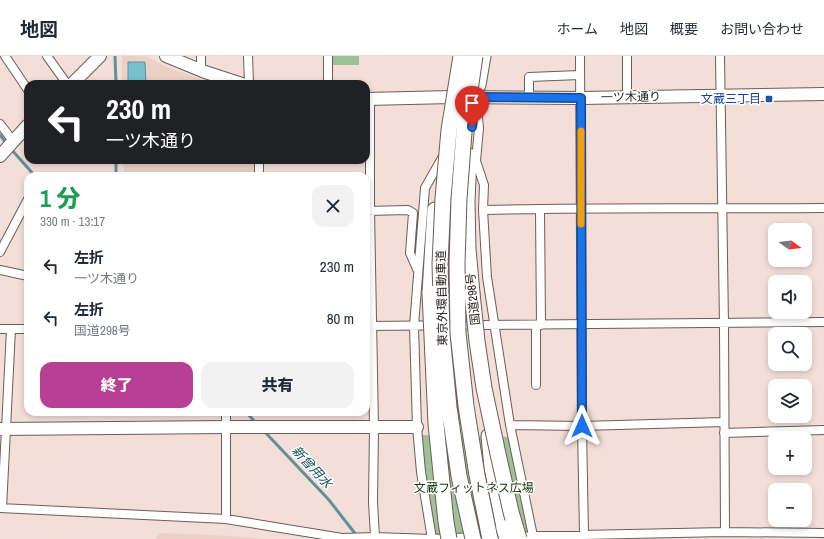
<!DOCTYPE html>
<html lang="ja">
<meta charset="utf-8">
<style>
:root{--surface:#fff;--page:#f2f2f3;--text:#1f2937;--muted:#747a83;--line:#e0e1e3;--accent:#b73f94}
body{margin:0;font-family:"Archivo Narrow","Noto Sans JP",sans-serif;background:var(--page);color:var(--text);height:100vh;display:flex;flex-direction:column;font-size:15px;white-space:nowrap}
*{box-sizing:border-box;margin:0}
p{font-size:13px;color:var(--muted)}
.icon{flex:none;width:22px;height:22px;fill:none;stroke:currentColor;stroke-width:2;stroke-linecap:round;stroke-linejoin:round}
.map{position:relative;flex:1;overflow:hidden}
.panel{position:absolute;left:24px;top:116px;width:346px;height:244px;display:flex;flex-direction:column;background:var(--surface);border-radius:12px;box-shadow:0 2px 6px #0003}
.panel>*{flex:none}
.banner{position:absolute;left:24px;top:24px;width:346px;height:84px;border-radius:12px;box-shadow:0 2px 6px #0003;background:#202124;color:#fff;overflow:hidden}
.needle{width:26px;rotate:105deg}
.tools{position:absolute;left:768px;top:167px;display:grid;gap:8px}
.tools a{display:grid;place-items:center;width:44px;height:44px;border-radius:8px;background:var(--surface);box-shadow:0 2px 6px #0003;font-size:20px}
.pin{position:absolute;display:grid;place-items:center;width:34px;height:34px;color:#fff;margin:-41px -17px;border-radius:50% 50% 50% 0;rotate:-45deg;box-shadow:0 0 4px #0007}
.pin .icon{rotate:45deg}
.me{position:absolute;width:44px;margin:-22px;rotate:0deg;stroke-linejoin:round;filter:drop-shadow(0 0 3px #0008)}
.turn{display:flex;align-items:center;gap:14px;height:84px;padding:0 16px;font-size:18px}
.turn .icon{width:52px;height:52px;stroke-width:2.5}
.turn b{display:block;font-size:28px;line-height:34px}
.round{display:grid;place-items:center;flex:none;width:42px;height:42px;border-radius:12px;background:var(--page)}
.summary{display:flex;align-items:center;justify-content:space-between;height:68px;padding:0 16px}
h1{font-size:24px;font-weight:800;line-height:30px;color:#1e9e55}
.primary-button{display:flex;gap:8px;margin-top:auto;padding:8px 16px}
.primary-button a{flex:1;height:46px;border-radius:12px;background:var(--accent);color:#fff;font-size:16px;font-weight:800;line-height:46px;text-align:center}
.primary-button a+a{background:var(--page);color:var(--text)}
ul{padding:0;list-style:none}
li{display:flex;align-items:center;gap:12px;height:52px;padding:0 16px}
li div{flex:1}
li b{display:block;font-size:15px}
li em{font-style:normal}
header{display:flex;align-items:center;gap:24px;box-sizing:border-box;height:56px;padding:0 20px;background:var(--surface);border-bottom:1px solid var(--line)}
header strong{font-size:19px}
nav{display:flex;gap:22px;margin-inline-start:auto;font-size:14px}
.map>svg:first-child{display:block}
.built{fill:#ecd0c6}
.green{fill:#9fc198}
.water{fill:#77c1cd;stroke:#5f9199}
.lines{fill:none;stroke-linecap:round;stroke-linejoin:round}
.stream{stroke:#5f9199;stroke-width:3}
.street-casing{stroke:#6d5d56;stroke-width:10}
.secondary-casing{stroke:#6d5d56;stroke-width:14}
.highway-casing{stroke:#6d5d56;stroke-width:17}
.street{stroke:#fff;stroke-width:8}
.secondary{stroke:#fff;stroke-width:12}
.highway{stroke:#fff;stroke-width:15}
.highway-bridge-casing{stroke:#6d5d56;stroke-width:17;stroke-linecap:butt}
.highway-bridge{stroke:#fff;stroke-width:15}
.route-casing{stroke:#114b97;stroke-width:10}
.route{stroke:#1a73e8;stroke-width:7}
.slow{stroke:#f59e0b;stroke-width:7}
.transit-dot{fill:#1a4fb4;stroke:#fff;stroke-width:1.5}
.labels{text-anchor:middle;dominant-baseline:central;stroke-width:3;stroke-linejoin:round;paint-order:stroke}
.street-label{font-size:12px;fill:#28211f;stroke:#fff}
.transit-label{font-size:12px;fill:#164399;stroke:#fff;text-anchor:end}
.park-label{font-size:12px;fill:#11370a;stroke:#fff}
.water-label{font-size:13px;font-style:italic;fill:#13535c;stroke:#fff}
</style>
<header>
<strong>地図</strong>
<nav><a>ホーム</a><a>地図</a><a>概要</a><a>お問い合わせ</a></nav>
</header>
<div class="map">
<svg width="824" height="483" viewBox="0 0 824 483">
<rect width="100%" height="100%" fill="#f3dfd8"/>
<path class="built" d="M122,0H145L167,11L214,28H122Z
M123,104H255V120H124Z
M159,477L232,480L264,483H156Z"/>
<path class="green" d="M328,0H359V9H328Z
M418,379L512,381L533,480L432,483Z"/>
<path class="water" d="M128,6H145L146,28H128Z"/>
<g class="lines">
<path class="stream" d="M115,0L116,28
M0,79L7,88
M11,93L35,120
M116,104V120
M246,356L256,367
M264,375L329,444L357,480"/>
<g class="street-casing">
<path id="street" d="M5,0L28,34
M47,0L67,28
M248,0L249,28
M328,0V28
M580,0L582,370L584,479
M627,0V41
M720,0L724,268L725,476
M201,14V0
M476,41L479,72L476,105L484,129L483,154L487,221L510,369L533,480
M529,42V21L580,19
M370,43V155L374,371L373,446L375,481
M0,68L13,85
M259,104V120
M540,153L541,269
M483,154C597,151 710,153 824,152
M366,155L408,154L413,157L410,197L417,213
M0,196L28,143
M0,214L28,220
M366,270L824,266
M0,273H28
M536,329V269
M226,356V463
M510,369L582,370L724,366
M724,377L824,374
M0,452L226,463L342,482L375,481L432,483L475,481
M2,452L6,373L11,273
M487,481L725,476L824,477
M432,483L421,416L417,371L414,270L425,132L442,102"/>
</g>
<g class="secondary-casing">
<path id="secondary" d="M166,0L205,16L242,28
M72,28L100,0
M366,43L452,41L581,42L824,38
M0,100L28,69
M0,373L226,371H417"/>
</g>
<g class="highway-casing">
<path id="highway" d="M478,29L483,0
M469,100L467,146L468,193L472,237
M430,237L435,154
M489,380L492,412L504,472"/>
</g>
<use href="#street" class="street"/>
<use href="#secondary" class="secondary"/>
<use href="#highway" class="highway"/>
<g class="highway-bridge-casing">
<path id="highway-bridge" d="M461,0L449,74L443,142L440,208L442,278L449,351L459,420L473,483
M475,0L464,76L459,143L457,208L458,277L466,350L477,419L490,483
M430,237L436,368L446,466L449,483
M472,237L477,285L484,332L498,398L511,456L519,483
M504,472L507,483"/>
</g>
<use href="#highway-bridge" class="highway-bridge"/>
</g>
<g class="lines">
<g class="route-casing">
<path id="route" d="M472,71L476,41L581,42L582,370"/>
</g>
<use href="#route" class="route"/>
<path class="slow" d="M581,75V168"/>
</g>
<rect class="transit-dot" x="765" y="39" width="8" height="8" rx="2"/>
<g class="labels">
<g class="street-label">
<text transform="translate(631 41) rotate(-1)">一ツ木通り</text>
<text transform="translate(442 242) rotate(-91)">東京外環自動車道</text>
<text transform="translate(473 243) rotate(-96)">国道298号</text>
</g>
<g class="transit-label">
<text x="761" y="43">文蔵三丁目</text>
</g>
<g class="park-label">
<text x="474" y="432">文蔵フィットネス広場</text>
</g>
<g class="water-label">
<text transform="translate(312 411) rotate(47)">新曾用水</text>
</g>
</g>
</svg>
<div class="tools">
<a><svg class="needle" viewBox="-14 -14 28 28"><path d="M0-13l5 13h-10z" fill="#e53935"/><path d="M0 13l5-13h-10z" fill="#747a83"/></svg></a>
<a><svg class="icon" aria-label="sound" viewBox="0 0 24 24"><path d="M4 9h4l5-4v14l-5-4H4zM17 9q2 3 0 6"/></svg></a>
<a><svg class="icon" aria-label="search" viewBox="0 0 24 24"><circle cx="10" cy="10" r="6"/><path d="M15 15l6 6"/></svg></a>
<a><svg class="icon" aria-label="layers" viewBox="0 0 24 24"><path d="M12 4l9 5-9 5-9-5zM3 14l9 5 9-5"/></svg></a>
<a>+</a>
<a>−</a>
</div>
<div class="pin" style="left:472px;top:71px;background:#d93025"><svg class="icon" aria-label="arrive" viewBox="0 0 24 24"><path d="M6 21V4h12l-3 4 3 4H6"/></svg></div>
<svg class="me" style="left:582px;top:370px" viewBox="-20 -20 40 40"><path d="M0-17L14 15 0 8-14 15z" fill="#1a73e8" stroke="#fff" stroke-width="4"/></svg>
<div class="banner">
<div class="turn"><svg class="icon" aria-label="left" viewBox="0 0 24 24"><path d="M17 20v-9H6M10 6l-5 5 5 5"/></svg><div><b>230 m</b>一ツ木通り</div></div>
</div>
<section class="panel">
<div class="summary"><div><h1>1 分</h1><p>330 m · 13:17</p></div><a class="round"><svg class="icon" aria-label="close" viewBox="0 0 24 24"><path d="M6 6l12 12M18 6L6 18"/></svg></a></div>
<ul>
<li><svg class="icon" aria-label="left" viewBox="0 0 24 24"><path d="M17 20v-9H6M10 6l-5 5 5 5"/></svg><div><b>左折</b><p>一ツ木通り</p></div><em>230 m</em></li>
<li><svg class="icon" aria-label="left" viewBox="0 0 24 24"><path d="M17 20v-9H6M10 6l-5 5 5 5"/></svg><div><b>左折</b><p>国道298号</p></div><em>80 m</em></li>
</ul>
<div class="primary-button"><a>終了</a><a>共有</a></div>
</section>
</div>
